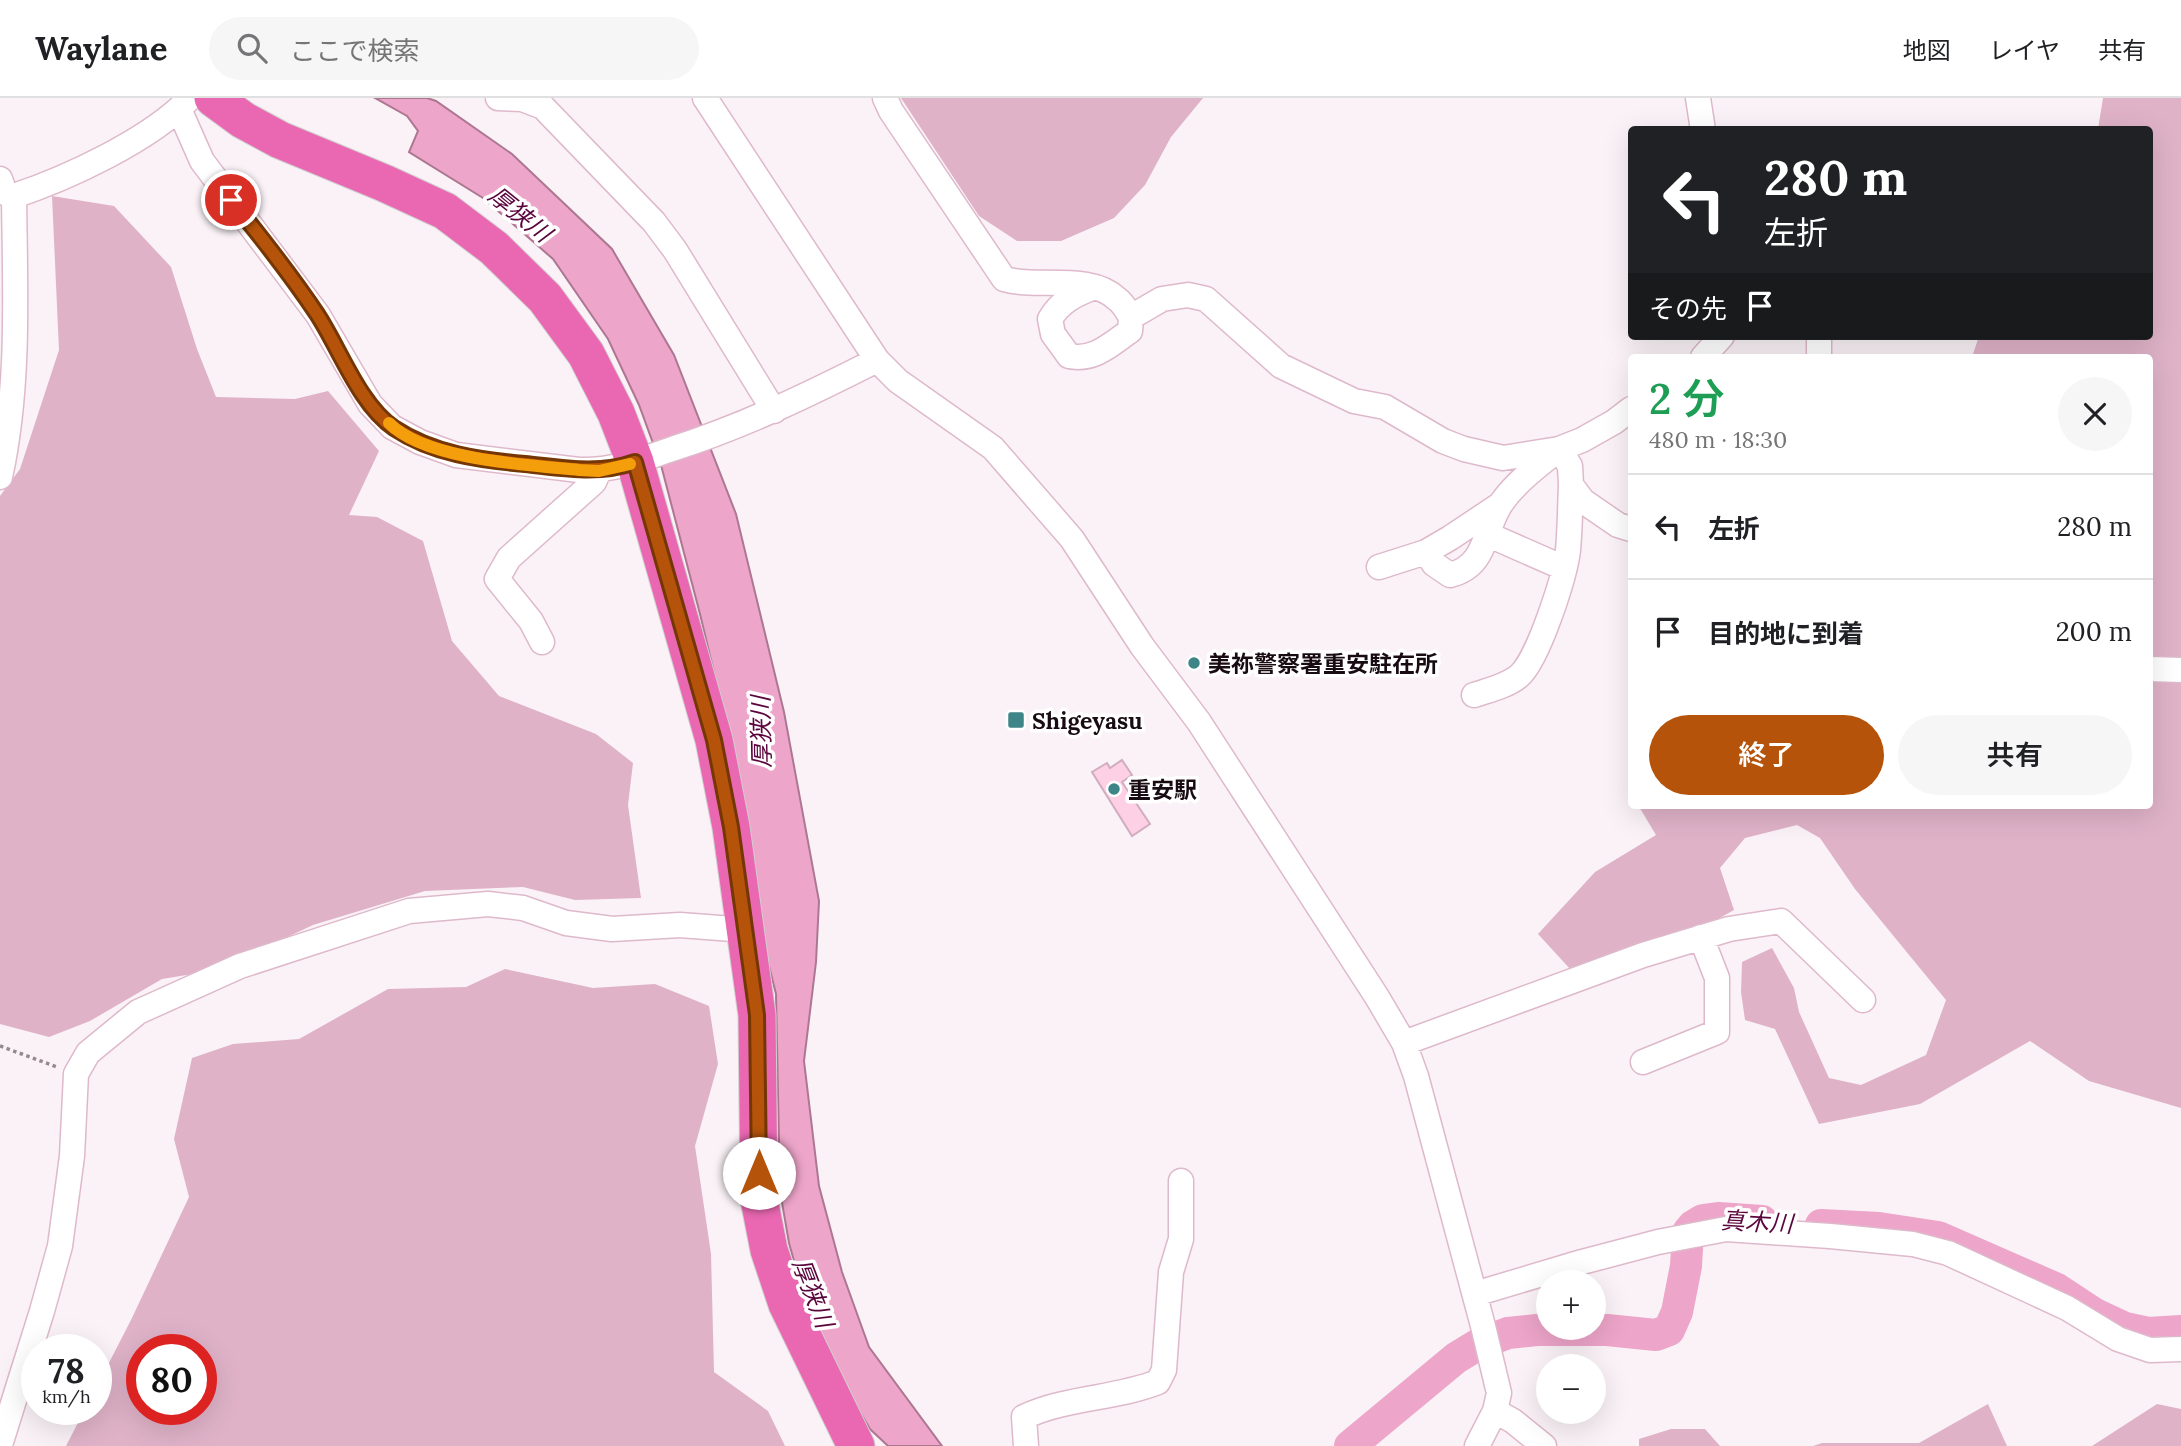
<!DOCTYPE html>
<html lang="ja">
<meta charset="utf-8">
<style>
:root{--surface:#fff;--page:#f6f6f6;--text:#202124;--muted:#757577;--line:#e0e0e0;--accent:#b45309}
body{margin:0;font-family:Lora,"Noto Sans JP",serif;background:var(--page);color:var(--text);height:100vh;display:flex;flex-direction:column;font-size:26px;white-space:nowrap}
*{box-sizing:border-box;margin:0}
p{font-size:23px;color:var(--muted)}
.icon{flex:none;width:38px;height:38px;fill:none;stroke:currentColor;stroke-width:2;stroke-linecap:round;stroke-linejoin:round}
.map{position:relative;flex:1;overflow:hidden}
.side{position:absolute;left:1628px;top:256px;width:525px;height:455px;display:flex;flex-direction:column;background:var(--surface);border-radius:7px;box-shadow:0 7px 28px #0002}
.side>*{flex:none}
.guide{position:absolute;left:1628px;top:28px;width:525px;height:214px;border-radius:7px;box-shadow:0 7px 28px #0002;background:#202124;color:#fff;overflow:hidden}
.fabs{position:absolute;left:1536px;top:1172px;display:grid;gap:14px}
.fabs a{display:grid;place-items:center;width:70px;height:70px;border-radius:50%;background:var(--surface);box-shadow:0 7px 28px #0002;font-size:35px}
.speed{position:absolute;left:21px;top:1236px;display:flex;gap:14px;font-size:35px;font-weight:700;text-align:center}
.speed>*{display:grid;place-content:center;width:91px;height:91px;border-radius:50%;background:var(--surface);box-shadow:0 7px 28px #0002;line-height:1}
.speed small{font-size:18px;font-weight:400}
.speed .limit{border:10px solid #d22;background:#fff;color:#111}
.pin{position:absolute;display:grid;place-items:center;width:60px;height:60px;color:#fff;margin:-30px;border:4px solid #fff;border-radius:50%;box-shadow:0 2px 7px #0007}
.me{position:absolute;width:77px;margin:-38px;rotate:0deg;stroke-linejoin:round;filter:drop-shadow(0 0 5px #0008)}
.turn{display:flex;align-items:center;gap:24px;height:147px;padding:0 21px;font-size:32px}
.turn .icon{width:91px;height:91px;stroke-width:2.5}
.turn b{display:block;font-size:49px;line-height:60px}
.then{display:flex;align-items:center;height:66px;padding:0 21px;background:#0003;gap:14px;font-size:26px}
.round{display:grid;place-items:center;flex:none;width:74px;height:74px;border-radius:37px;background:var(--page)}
.head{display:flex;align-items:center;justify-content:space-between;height:119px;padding:0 21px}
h1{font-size:42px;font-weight:600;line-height:52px;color:#1e9e55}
.action{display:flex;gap:14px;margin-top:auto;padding:14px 21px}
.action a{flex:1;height:80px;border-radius:42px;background:var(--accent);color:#fff;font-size:28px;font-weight:600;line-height:80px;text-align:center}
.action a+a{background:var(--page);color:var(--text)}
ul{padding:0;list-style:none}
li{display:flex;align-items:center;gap:21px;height:105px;padding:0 21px;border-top:2px solid var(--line)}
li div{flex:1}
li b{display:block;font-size:26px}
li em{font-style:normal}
header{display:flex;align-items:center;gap:42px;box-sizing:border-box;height:98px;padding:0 35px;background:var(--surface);border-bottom:2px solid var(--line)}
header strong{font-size:33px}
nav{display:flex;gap:38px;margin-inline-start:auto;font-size:24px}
.search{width:490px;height:63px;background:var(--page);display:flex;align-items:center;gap:18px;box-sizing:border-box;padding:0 24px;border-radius:38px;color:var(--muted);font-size:26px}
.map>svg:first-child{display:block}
.green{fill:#dfb2c8;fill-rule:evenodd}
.water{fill:#eda5c9;stroke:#ad7792;stroke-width:2}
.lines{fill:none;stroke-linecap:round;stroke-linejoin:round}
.river{stroke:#eda5c9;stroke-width:32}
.building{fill:#fdd0e5;stroke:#d2adbf;stroke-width:2}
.minor-casing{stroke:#deb9cb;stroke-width:27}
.highway-casing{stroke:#d1ced0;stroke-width:39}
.path{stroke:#93898e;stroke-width:3.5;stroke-dasharray:3.5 3.5;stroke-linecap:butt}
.minor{stroke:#fff;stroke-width:24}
.highway{stroke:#e968b1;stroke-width:37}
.route-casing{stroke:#753606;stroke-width:18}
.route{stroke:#b45309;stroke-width:12}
.slow{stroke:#f59e0b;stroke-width:12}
.poi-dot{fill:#3d8587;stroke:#fff;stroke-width:2.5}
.labels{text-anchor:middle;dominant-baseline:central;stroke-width:7;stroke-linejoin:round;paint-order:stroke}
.poi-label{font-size:23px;font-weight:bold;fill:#180c12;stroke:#fff;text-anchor:start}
.water-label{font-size:24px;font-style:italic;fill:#5b053d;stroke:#fff}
</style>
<header>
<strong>Waylane</strong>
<div class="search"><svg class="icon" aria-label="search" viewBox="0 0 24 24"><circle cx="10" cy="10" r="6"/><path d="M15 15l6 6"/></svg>ここで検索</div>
<nav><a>地図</a><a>レイヤ</a><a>共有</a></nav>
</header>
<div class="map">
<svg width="2181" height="1348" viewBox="0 0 2181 1348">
<rect width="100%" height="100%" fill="#faf2f6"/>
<path class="green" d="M901,0H1203L1171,39L1145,87L1114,120L1061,143H1017L979,118Z
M2103,0H2181V1010L2089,983L2030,943L1920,1006L1819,1026L1775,931L1745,922L1741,894L1742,864L1772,850L1794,890L1799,914L1829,980L1861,987L1926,957L1946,902L1855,791L1820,740L1797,727L1745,740L1720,770L1734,812L1691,836L1571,872L1538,836L1595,774L1656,737L1638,707H2149V259H1972L1979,238H2149V32L2098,31Z
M52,98L114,108L171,169L197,251L216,299L295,301L328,293L379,353L349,417L377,419L423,443L452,543L499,598L596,636L633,665L628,707L641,800L575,802L523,789L425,793L313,827L217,872L162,881L90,923L49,939L0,926V398L20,371L59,252Z
M505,871L593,890L655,886L709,908L718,966L695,1048L711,1156L714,1274L768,1313L785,1348H66L85,1311H96V1290L131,1222L189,1099L174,1041L192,960L233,946L299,941L388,891L466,889ZM201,1251V1311H142V1251Z
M1988,1306L2007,1348H1813L1822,1345H1919Z
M2157,1306L2181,1311V1348H2092Z
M1671,1331H1705L1720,1348H1639V1341Z"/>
<path class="water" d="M375,0H427L436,3L512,56L612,151L674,257L736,416L784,614L819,803L816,864L804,963L819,1088L842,1174L869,1249L942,1348H888L870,1331L839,1279L805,1202L789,1145L780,1093L776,896L761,836L737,671L700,516L661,367L639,307L608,241L553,161L483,100L409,54L418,33L407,18Z"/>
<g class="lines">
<path class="river" d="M1821,1127L1879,1130L1938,1139L2057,1191L2095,1216L2125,1230L2148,1235L2181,1233
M1350,1348L1456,1260L1479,1246L1508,1235L1537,1232H1607L1656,1237L1669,1232L1677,1214L1686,1168L1688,1134L1693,1128L1703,1122L1718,1120L1762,1123"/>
</g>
<path class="building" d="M1122,662L1132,677L1122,684L1150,726L1132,738L1092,674L1107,665L1110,670Z"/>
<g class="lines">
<g class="minor-casing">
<path id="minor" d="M498,0L522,1L543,9L654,124L675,152L774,313
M705,0L877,262L898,283L993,350L1072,441L1142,548L1199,624L1377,899L1404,945L1416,978L1483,1228L1499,1295L1495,1313L1477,1348
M885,0L891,13L1004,181C1037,191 1090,175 1117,201C1123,205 1127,213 1131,219
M1698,0L1703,32
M179,11L202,63L318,217L370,306L392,329L420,344L456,357L579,372C613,373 641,362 672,351C744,328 810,296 877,262
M0,81L5,95L14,98C68,80 150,42 189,1
M1092,190C1074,197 1060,204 1050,221L1053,236L1069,258C1094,263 1110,247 1130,233L1131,219L1162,201L1188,197L1206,201L1281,268L1354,303L1385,309L1443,343L1464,351L1503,360L1559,351L1582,342L1614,324L1631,311
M1703,259L1722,238
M1819,259V238
M0,379C20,287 15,192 14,98
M1489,437L1564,470
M1426,454L1434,466L1450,477C1488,468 1483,431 1502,404C1517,383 1539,367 1559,351L1570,368L1571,387L1583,403L1618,427L1631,431
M1379,469L1426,454L1450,440L1501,406
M542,544L531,523L497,481L509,460L594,384L599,373
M2149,571L2181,572
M1474,597C1489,592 1507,588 1519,578C1538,562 1565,478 1568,452C1570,431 1570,409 1571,387
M1404,945L1643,857L1729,831L1781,823L1863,902
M1643,964L1717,934V880L1701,839
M1475,1196L1582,1164L1658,1144L1726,1131L1830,1138L1913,1146L1948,1155L2067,1210L2118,1241L2150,1252L2181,1251
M1495,1313L1513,1323L1544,1348
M0,1347L42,1213L60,1148L72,1058L76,976L88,955L138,914L240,868L409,813L488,806L523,810L566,825L612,831L680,827L746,832
M1026,1348L1024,1319C1066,1299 1115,1301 1158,1284L1164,1272L1171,1174L1181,1141V1083"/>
</g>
<g class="highway-casing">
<path id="highway" d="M213,0L243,22L280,42L384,85L445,113L494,150L545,200L586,256L616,315L635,364L714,642L731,729L757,917L759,1101L769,1152L787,1206L856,1348"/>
</g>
<path class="path" d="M0,948L57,969"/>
<use href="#minor" class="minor"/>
<use href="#highway" class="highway"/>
</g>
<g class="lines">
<g class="route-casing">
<path id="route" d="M231,102C261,139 291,177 317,216C340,251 359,306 394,330C433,356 480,362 525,366C563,370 599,377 635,364L714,642L731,729L757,917L759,1075"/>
</g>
<use href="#route" class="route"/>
<path class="slow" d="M389,325C425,362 528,367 579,372L599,373L630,366"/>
</g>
<g class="poi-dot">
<circle cx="1194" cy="565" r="7"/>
<rect x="1007" y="613" width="18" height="18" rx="3.5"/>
<circle cx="1114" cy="691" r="7"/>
</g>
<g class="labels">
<g class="poi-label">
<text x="1208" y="565">美祢警察署重安駐在所</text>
<text x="1032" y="622">Shigeyasu</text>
<text x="1128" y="691">重安駅</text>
</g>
<g class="water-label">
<text transform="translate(520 116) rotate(39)">厚狭川</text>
<text transform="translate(761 634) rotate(-91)">厚狭川</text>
<text transform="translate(1757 1124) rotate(3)">真木川</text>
<text transform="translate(813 1195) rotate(69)">厚狭川</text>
</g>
</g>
</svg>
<div class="fabs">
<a>+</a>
<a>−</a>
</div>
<div class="speed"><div>78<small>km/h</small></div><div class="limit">80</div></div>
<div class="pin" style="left:231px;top:102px;background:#d93025"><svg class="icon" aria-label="arrive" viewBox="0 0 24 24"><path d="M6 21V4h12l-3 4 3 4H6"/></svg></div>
<svg class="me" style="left:759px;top:1075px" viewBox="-20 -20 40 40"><circle r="19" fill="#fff"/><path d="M0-13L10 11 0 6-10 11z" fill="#b45309"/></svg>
<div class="guide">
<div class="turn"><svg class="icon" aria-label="left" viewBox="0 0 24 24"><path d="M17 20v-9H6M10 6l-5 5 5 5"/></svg><div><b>280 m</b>左折</div></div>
<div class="then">その先<svg class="icon" aria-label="arrive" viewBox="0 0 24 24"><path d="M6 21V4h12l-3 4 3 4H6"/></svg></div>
</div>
<section class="side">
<div class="head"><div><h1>2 分</h1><p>480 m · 18:30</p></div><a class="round"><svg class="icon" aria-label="close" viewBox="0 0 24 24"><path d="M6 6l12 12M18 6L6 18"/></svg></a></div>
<ul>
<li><svg class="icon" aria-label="left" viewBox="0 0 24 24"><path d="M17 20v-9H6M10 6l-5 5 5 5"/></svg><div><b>左折</b></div><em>280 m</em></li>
<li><svg class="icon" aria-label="arrive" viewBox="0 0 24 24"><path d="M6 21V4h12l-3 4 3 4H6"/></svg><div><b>目的地に到着</b></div><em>200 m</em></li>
</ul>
<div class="action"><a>終了</a><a>共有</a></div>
</section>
</div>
